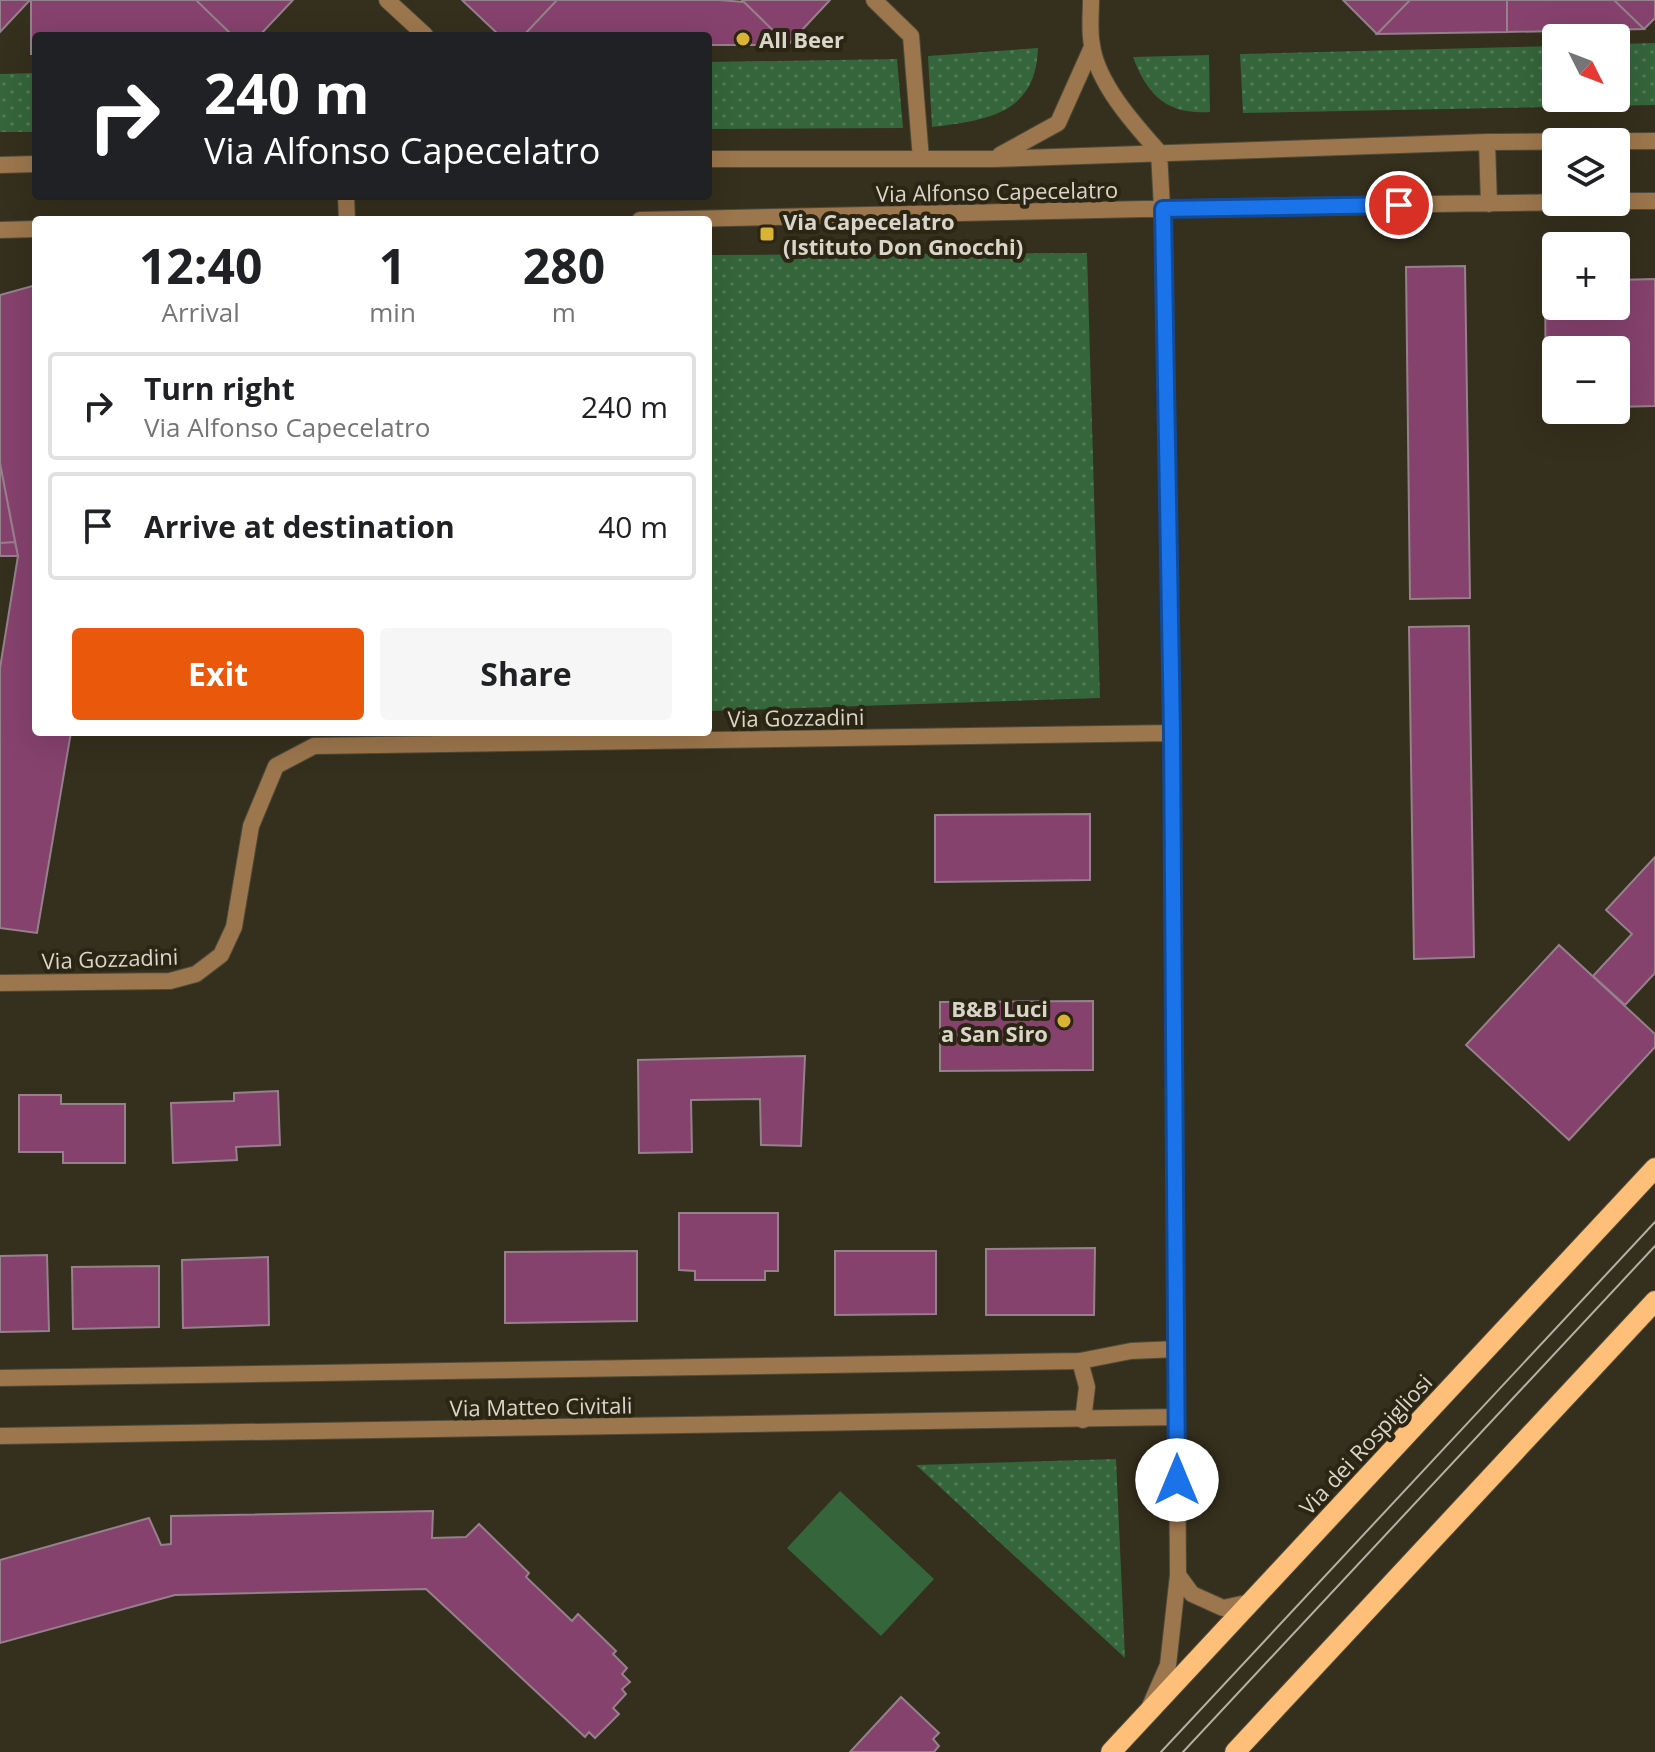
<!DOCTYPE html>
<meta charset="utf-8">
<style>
:root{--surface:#fff;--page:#f6f6f6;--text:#202124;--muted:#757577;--line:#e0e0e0;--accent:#ea580c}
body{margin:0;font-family:"Open Sans",sans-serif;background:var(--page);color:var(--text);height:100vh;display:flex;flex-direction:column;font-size:30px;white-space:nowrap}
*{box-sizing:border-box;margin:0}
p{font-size:26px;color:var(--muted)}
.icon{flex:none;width:44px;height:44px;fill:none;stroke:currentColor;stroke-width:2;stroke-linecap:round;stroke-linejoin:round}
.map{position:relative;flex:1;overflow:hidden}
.side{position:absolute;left:32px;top:216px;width:680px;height:520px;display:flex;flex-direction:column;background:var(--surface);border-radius:8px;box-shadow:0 8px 32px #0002}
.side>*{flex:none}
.guide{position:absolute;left:32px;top:32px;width:680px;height:168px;border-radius:8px;box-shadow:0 8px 32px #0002;background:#202124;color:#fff;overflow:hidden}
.needle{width:52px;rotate:132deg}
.controls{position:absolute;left:1542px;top:24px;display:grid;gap:16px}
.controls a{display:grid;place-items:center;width:88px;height:88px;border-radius:8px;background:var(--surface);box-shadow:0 8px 32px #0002;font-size:40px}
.pin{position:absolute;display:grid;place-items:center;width:68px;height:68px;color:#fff;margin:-34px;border:4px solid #fff;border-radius:50%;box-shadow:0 2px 8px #0007}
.me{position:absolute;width:88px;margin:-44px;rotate:0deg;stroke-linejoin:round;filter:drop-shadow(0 0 6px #0008)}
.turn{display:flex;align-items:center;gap:28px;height:168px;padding:0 40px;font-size:36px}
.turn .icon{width:104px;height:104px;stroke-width:2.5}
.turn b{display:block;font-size:56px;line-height:68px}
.eta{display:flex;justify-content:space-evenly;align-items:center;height:136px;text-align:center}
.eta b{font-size:48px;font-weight:700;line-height:56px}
.button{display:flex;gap:16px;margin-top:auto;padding:16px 40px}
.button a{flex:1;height:92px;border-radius:8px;background:var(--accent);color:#fff;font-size:32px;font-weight:700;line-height:92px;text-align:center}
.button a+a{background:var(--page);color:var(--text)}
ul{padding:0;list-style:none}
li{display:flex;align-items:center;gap:24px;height:108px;margin:0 16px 12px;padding:0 24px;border:4px solid var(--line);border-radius:8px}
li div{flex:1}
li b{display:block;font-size:30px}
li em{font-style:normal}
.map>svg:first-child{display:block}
.grass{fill:url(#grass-dots)}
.park{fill:#35653a}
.building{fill:#85426d;stroke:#95808c;stroke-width:2}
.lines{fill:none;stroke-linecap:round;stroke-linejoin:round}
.service-casing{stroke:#4f4a39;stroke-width:18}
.minor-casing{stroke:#4f4a39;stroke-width:18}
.primary-casing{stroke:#4f4a39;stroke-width:22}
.service{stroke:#9c764c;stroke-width:16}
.minor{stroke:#9c764c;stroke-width:16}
.primary{stroke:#febf79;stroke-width:20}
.tram{stroke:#b4afa3;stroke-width:2}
.route-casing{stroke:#114b97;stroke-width:20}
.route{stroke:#1a73e8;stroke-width:14}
.poi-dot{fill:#d9b334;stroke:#2b2513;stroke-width:3}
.labels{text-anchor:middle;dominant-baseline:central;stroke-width:8;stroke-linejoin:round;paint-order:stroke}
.poi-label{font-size:22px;font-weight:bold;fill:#d9d5ca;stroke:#2b2513;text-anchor:start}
.street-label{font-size:22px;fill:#d9d5ca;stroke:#2b2513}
</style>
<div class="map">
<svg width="1655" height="1752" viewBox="0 0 1655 1752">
<defs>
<pattern id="grass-dots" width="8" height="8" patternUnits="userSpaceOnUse" patternTransform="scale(2)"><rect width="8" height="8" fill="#35653a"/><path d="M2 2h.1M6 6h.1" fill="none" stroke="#527a55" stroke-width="1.8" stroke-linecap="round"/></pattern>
</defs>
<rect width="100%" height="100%" fill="#352f1d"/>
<path class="grass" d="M1655,43V105L1243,113L1240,54L1556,46V98H1616V44Z
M1038,48C1036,115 986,120 932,127L928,56Z
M1209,55L1210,112C1167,115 1147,95 1133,57Z
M897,59L903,128L708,129V62Z
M36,73V132H0V74Z
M1087,253L1100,698L708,711V255Z
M1116,1459L1125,1658L916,1465Z"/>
<path class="park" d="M840,1491L934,1579L881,1636L787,1548Z"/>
<path class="building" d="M0,0H30L0,32Z
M31,0H196L233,36H36V54H31Z
M196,0H293L259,36H233Z
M462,0H557L523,36H500Z
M557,0H720L744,2L788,45H708V36H523Z
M742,0H830L788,45Z
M1343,0H1410L1377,34Z
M1410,0H1507V32L1377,34Z
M1507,0H1614L1644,29L1507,32Z
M1614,0H1655V18L1644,29Z
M1465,266L1470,598L1410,599L1406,267Z
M1655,279V406L1616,407V350H1556V407H1546L1545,280H1556V306H1616V280Z
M36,285V732H71L37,933L0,928V668L18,556L0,463V295Z
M0,463L15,542L0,543Z
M15,542L18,556H0V543Z
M1469,626L1474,957L1414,959L1409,627Z
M1090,814V880L935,882V815Z
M1655,857V973L1625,1005L1593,976L1632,934L1606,910Z
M1559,945L1655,1034V1047L1569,1140L1466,1045Z
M1093,1001V1070L940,1071V1002Z
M805,1056L801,1146L761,1145L760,1099L691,1100L692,1152L639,1153L638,1060Z
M278,1091L280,1145L236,1147L237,1160L173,1163L171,1103L234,1101V1093Z
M19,1095H61V1104H125V1163H63V1152H19Z
M679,1213H778V1271H765V1280H695V1271L679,1270Z
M1095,1248L1094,1315H986V1249Z
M637,1251V1321L505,1323V1252Z
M835,1251H936V1314L835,1315Z
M47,1255L49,1331L0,1332V1256Z
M268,1257L269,1325L183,1328L182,1260Z
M159,1266V1327L73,1329L72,1267Z
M433,1511L432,1538L466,1537L479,1524L529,1573L526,1577L572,1621L578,1614L616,1651L613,1654L627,1668L622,1674L630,1682L622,1689L626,1694L613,1708L619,1714L595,1738L589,1732L585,1737L426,1589L175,1595L0,1643V1560L149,1518L161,1545L171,1544V1516Z
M901,1697L939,1733L933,1739L939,1746L934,1752H850Z"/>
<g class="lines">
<g class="service-casing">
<path id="service" d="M874,0L911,36L921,159
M1080,1361L1087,1387L1083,1420"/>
</g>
<g class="minor-casing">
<path id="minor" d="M387,0L425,35
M1091,0C1091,14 1089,31 1092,45C1097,83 1134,124 1159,152
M1487,142L1489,204
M1000,155L1058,123L1092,47
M708,159H993L1487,142L1655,141
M0,165L36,164
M346,196L347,220
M1616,201H1655
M640,220L1280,206L1587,202
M0,230L36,229
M0,983L170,981L196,974L221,955L234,927L251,826L276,766L314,746L1172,733
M0,1378L1080,1361L1131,1351L1177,1349
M0,1436L1177,1417
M1178,1575L1192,1594L1223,1608L1251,1602
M1150,1706L1168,1665L1178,1575L1172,733L1164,246L1159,152"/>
</g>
<g class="primary-casing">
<path id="primary" d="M1111,1752L1655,1168
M1235,1752L1655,1301"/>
</g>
<use href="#service" class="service"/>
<use href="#minor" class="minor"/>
<use href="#primary" class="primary"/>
<path class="tram" d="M1161,1752L1655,1222
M1183,1752L1655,1246"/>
</g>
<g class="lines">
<g class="route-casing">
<path id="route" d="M1177,1480L1172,733L1163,209L1399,205"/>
</g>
<use href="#route" class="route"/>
</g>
<g class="poi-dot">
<circle cx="743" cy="39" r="8"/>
<rect x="759" y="226" width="16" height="16" rx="4"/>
<circle cx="1064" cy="1021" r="8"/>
</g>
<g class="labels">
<g class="poi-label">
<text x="759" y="39">All Beer</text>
<text x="783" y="221">Via Capecelatro<tspan x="783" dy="25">(Istituto Don Gnocchi)</tspan></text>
<text x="1048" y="1008" text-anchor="end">B&amp;B Luci<tspan x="1048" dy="25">a San Siro</tspan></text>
</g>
<g class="street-label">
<text transform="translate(997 191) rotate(-1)">Via Alfonso Capecelatro</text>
<text transform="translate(796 717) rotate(-1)">Via Gozzadini</text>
<text transform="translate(110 958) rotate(-2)">Via Gozzadini</text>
<text transform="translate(541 1406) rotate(-1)">Via Matteo Civitali</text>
<text transform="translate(1365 1444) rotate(-47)">Via dei Rospigliosi</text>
</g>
</g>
</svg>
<div class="controls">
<a><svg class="needle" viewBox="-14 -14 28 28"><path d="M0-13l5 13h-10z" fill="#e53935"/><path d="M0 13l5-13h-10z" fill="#757577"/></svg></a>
<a><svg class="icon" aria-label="layers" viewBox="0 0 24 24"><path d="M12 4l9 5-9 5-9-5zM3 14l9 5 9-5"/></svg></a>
<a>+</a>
<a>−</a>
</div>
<div class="pin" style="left:1399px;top:205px;background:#d93025"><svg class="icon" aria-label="arrive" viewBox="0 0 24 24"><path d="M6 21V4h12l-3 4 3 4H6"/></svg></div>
<svg class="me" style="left:1177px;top:1480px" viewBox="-20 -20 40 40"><circle r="19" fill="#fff"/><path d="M0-13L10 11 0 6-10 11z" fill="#1a73e8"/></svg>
<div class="guide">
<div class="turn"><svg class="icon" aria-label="right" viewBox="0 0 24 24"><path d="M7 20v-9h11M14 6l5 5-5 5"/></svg><div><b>240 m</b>Via Alfonso Capecelatro</div></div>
</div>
<section class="side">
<div class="eta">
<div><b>12:40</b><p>Arrival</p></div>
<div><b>1</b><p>min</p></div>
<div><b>280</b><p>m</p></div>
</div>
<ul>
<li><svg class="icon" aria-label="right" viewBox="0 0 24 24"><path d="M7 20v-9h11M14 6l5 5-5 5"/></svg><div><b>Turn right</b><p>Via Alfonso Capecelatro</p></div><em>240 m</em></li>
<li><svg class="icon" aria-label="arrive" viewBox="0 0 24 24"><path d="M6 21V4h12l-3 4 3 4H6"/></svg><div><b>Arrive at destination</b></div><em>40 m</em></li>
</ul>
<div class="button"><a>Exit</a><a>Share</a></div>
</section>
</div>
